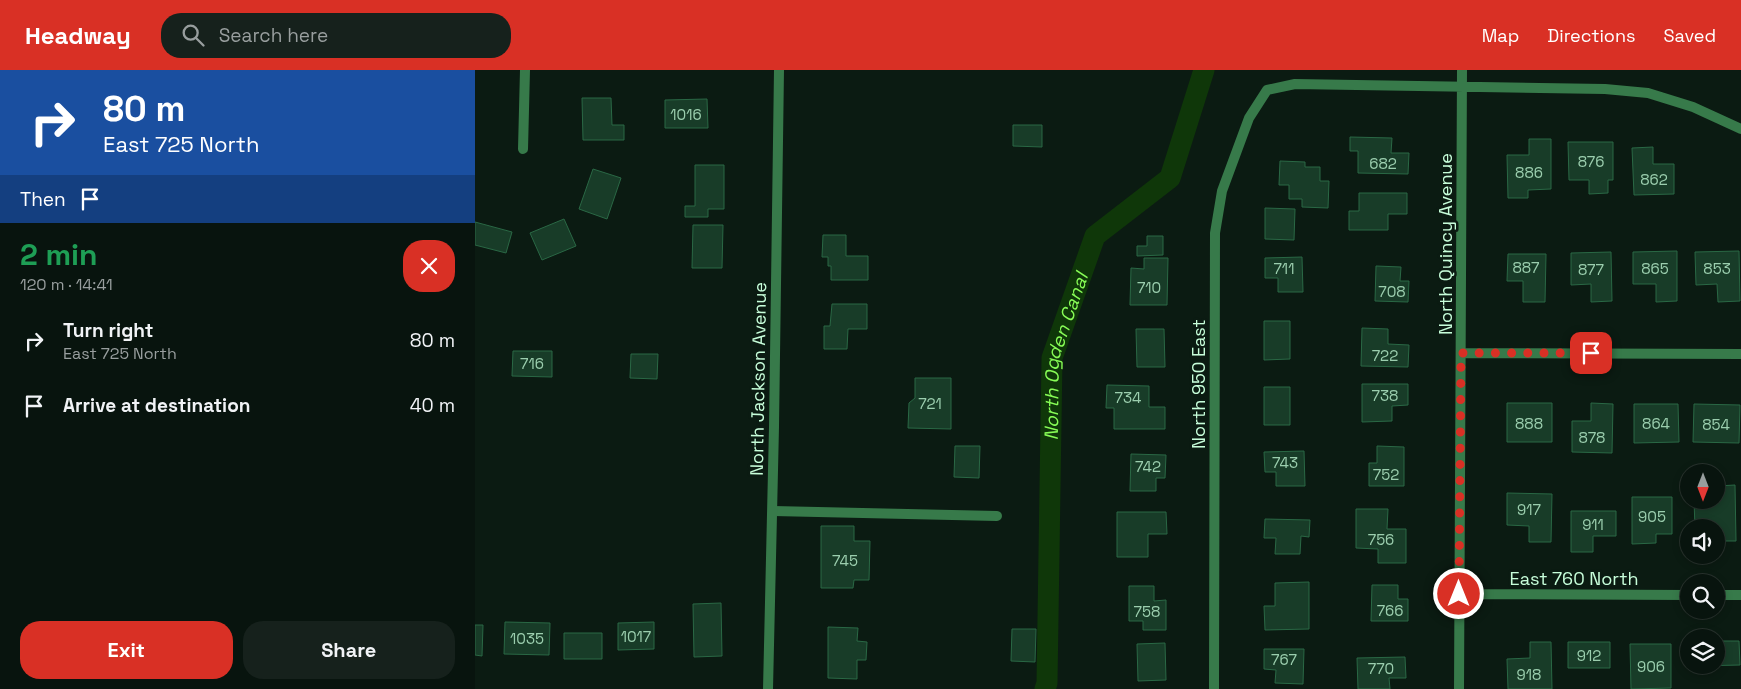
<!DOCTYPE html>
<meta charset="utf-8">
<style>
:root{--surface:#08140e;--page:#16211c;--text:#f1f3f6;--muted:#989e9e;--line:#29332e;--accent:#d93025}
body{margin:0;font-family:"Space Grotesk",sans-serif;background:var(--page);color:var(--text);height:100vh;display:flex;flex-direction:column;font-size:19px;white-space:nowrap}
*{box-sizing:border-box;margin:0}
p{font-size:16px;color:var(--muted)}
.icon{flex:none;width:28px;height:28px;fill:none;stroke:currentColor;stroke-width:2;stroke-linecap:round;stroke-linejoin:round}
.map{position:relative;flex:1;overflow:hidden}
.sheet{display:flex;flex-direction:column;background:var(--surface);width:475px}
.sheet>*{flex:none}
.guide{background:#1a4fa0;color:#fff;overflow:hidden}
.needle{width:32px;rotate:180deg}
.controls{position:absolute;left:1205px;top:394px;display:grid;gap:10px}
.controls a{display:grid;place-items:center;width:45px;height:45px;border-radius:50%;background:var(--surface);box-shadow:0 2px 8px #0003,0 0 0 1px var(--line);font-size:25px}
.pin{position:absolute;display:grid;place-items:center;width:42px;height:42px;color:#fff;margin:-21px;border-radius:10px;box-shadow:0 2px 8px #0006}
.me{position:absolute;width:55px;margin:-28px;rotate:0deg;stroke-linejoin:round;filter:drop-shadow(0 0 4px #0008)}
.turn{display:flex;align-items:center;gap:18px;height:105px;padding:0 20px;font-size:22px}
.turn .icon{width:65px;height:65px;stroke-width:2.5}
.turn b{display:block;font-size:35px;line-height:42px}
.then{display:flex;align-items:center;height:48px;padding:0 20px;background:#0003;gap:10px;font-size:19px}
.round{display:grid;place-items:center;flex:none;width:52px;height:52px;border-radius:20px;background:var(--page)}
.overview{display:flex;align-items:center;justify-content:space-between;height:85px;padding:0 20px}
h1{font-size:30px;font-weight:800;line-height:38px;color:#1e9e55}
.primary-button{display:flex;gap:10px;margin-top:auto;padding:10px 20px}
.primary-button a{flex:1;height:58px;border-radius:20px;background:var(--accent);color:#fff;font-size:20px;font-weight:800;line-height:58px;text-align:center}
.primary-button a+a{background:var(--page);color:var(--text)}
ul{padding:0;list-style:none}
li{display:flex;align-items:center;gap:15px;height:65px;padding:0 20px}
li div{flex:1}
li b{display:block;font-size:19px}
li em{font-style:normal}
header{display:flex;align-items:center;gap:30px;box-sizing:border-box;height:70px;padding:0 25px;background:var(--accent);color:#fff}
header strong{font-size:24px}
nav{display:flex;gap:28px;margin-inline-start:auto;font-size:18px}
.search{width:350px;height:45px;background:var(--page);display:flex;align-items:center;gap:12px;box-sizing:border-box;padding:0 18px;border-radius:20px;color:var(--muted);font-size:19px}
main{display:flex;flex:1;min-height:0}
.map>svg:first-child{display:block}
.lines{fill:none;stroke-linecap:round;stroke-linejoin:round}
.canal{stroke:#0f3709;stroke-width:21}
.building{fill:#183c28;stroke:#2a6845}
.service{stroke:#377a4a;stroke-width:10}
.minor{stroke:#377a4a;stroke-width:10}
.route{stroke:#d93025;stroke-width:9;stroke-dasharray:0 16.2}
.labels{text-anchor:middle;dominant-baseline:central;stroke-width:5;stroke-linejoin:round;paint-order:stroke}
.number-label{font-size:15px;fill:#9bceae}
.street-label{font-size:18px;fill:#c7feda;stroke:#0b1b12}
.water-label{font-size:19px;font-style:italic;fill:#87fc56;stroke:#0b1b12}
</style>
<header>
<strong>Headway</strong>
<div class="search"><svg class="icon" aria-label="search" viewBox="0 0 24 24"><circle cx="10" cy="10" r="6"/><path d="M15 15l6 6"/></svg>Search here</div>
<nav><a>Map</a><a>Directions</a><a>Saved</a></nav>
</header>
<main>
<section class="sheet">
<div class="guide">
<div class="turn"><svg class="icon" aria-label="right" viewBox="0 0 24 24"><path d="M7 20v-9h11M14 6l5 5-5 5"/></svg><div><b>80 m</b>East 725 North</div></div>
<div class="then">Then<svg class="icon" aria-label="arrive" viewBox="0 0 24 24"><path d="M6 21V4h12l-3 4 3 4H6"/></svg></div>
</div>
<div class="overview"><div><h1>2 min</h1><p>120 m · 14:41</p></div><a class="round" style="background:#d93025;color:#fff"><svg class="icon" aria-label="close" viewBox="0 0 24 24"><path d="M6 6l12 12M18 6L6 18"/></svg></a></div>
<ul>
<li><svg class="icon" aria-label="right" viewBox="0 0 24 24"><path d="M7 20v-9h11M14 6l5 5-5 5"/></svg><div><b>Turn right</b><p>East 725 North</p></div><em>80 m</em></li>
<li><svg class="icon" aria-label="arrive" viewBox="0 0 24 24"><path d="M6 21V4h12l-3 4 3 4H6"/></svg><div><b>Arrive at destination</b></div><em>40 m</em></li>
</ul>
<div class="primary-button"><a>Exit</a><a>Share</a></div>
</section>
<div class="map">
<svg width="1266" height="619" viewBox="0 0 1266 619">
<rect width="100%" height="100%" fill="#0b1b12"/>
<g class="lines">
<path class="canal" id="s1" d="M570,619L572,613L577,288L620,166L695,108L729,0"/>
</g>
<path class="building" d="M107,28H136L137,55H149V70H108Z
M232,29L233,58H190V30Z
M538,55H567V77L538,76Z
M875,67L917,68L916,83H934L933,104L883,103V81H875Z
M1054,69H1076V119L1053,120V128H1033L1032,85H1054Z
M1093,72H1138V110H1133V123L1114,124V110H1094Z
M1178,77V94H1199V124L1159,125L1157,78Z
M805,91L830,92V97H845V111H854L853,138L827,137V129H814V115H804Z
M220,95H249V139H233V147H210V136H220Z
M118,99L146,108L132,149L104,139Z
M884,123H932V144H913V160H874V141H884Z
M790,138L820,139L819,170L790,169Z
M89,149L101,176L67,190L55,163Z
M0,152L37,162L31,183L0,175Z
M218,155H248L247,198H217Z
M348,165H371V186H393V210H356V196H353V187H347Z
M672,166H688V185L662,186V176H672Z
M1202,181V231L1181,232V214H1158V182Z
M1264,181L1265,231L1243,232L1242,214L1221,215L1220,182Z
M1136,182L1137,231L1116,232V214L1096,215V183Z
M1033,184H1071L1070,232H1048V211H1032Z
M827,187L828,222H803V208H790V188Z
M669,188H693L692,235H655L656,198L669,199Z
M901,196L926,197L925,211H934L933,232L900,231Z
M357,234H392V259H373L372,279H349V256H355Z
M789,251H815V289L789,290Z
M887,258L913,259V274L934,275L933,297L886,296Z
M661,259H689L690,297H662Z
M38,281H77V307L37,306Z
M156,284H183L182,309L155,308Z
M440,308H476V359L433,358L434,333L440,328Z
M887,314H933V335L917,336V351L887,352Z
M632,315L674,316V337H690V359H639V338H631Z
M789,317H815V355H789Z
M1032,333H1077V372H1032Z
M1116,333L1138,334L1137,383L1097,382V351H1116Z
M1159,334H1203L1204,372L1159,373Z
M1219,334L1265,335L1264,373L1218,372Z
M480,376H505L504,408L479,407Z
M902,376L929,377V416H894V393H902Z
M829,381L830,416H801V402H790L789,382Z
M656,384L691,385L690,408H681V421H655Z
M1260,415L1261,471H1241V458H1220L1219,430H1241L1242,416Z
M1032,423L1077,424L1076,472H1054V456L1032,455Z
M1157,427H1197V464H1181V473L1157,474Z
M881,439H913L912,459H931V493H903V479L881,478Z
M1096,441H1141V466H1118V482H1096Z
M642,442H691L692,464H673V487H642Z
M790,449L835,450L834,467L826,466L825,484H800L801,468H789Z
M346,456H379V471H395L394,510H379L378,518H346Z
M834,512V559L790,560L789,536H800V513Z
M897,515H923V529H933V551H896Z
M654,516H679V531L691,530V560H668V551H654Z
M246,533L247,586L219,587L218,534Z
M30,552L75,553L74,585L29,584Z
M179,552V579L143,580V553Z
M0,555H8L7,586L0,585Z
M353,557L383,558L382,571L392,572L391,590H382V609L353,608Z
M537,559H561L560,592L536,591Z
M89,563H127V589H89Z
M1241,571H1264L1265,595L1222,596L1241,595Z
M1055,572H1076L1077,619H1033L1032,589L1055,588Z
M1093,572H1135V598H1093Z
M690,573L691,610L663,611L662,574Z
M1155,574H1196V618L1156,619Z
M789,579H829L828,614L800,613L801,600L789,599Z
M930,587L931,608H914L915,619H883L882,588Z"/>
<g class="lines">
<path class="service" d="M298,441L522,446"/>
<path class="minor" d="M48,79L50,0
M986,283L1266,284
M984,524L1214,525
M1241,525H1266
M293,619L299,357L304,0
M739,619L740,163L747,121L774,48L792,20L820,14L1130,19L1173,23L1218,37L1266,59
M984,619L987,0"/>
</g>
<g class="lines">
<path class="route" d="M984,524L986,283H1116"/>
</g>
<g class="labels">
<g class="number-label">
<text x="211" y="44">1016</text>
<text x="1116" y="91">876</text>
<text x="908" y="93">682</text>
<text x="1054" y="102">886</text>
<text x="1179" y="109">862</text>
<text x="1051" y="197">887</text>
<text x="809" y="198">711</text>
<text x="1180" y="198">865</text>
<text x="1242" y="198">853</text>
<text x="1116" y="199">877</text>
<text x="674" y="217">710</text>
<text x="917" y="221">708</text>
<text x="910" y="285">722</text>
<text x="57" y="293">716</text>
<text x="910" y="325">738</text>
<text x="653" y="327">734</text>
<text x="455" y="333">721</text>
<text x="1054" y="353">888</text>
<text x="1181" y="353">864</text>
<text x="1241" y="354">854</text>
<text x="1117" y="367">878</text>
<text x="810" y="392">743</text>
<text x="673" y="396">742</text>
<text x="911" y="404">752</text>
<text x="1054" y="439">917</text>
<text x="1177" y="446">905</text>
<text x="1118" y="454">911</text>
<text x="906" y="469">756</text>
<text x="370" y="490">745</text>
<text x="915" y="540">766</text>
<text x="672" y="541">758</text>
<text x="161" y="566">1017</text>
<text x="52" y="568">1035</text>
<text x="1114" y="585">912</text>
<text x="809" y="589">767</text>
<text x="1176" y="596">906</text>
<text x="906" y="598">770</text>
<text x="1054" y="604">918</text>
</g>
<g class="street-label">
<text transform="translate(970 174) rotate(-90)">North Quincy Avenue</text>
<text transform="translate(283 309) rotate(-89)">North Jackson Avenue</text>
<text transform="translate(723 314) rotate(-90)">North 950 East</text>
<text x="1099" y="508">East 760 North</text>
</g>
<g class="water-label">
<text stroke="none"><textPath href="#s1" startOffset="335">North Ogden Canal</textPath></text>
</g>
</g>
</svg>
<div class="controls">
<a><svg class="needle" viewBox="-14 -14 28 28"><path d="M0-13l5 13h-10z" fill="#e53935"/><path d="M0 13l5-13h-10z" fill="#989e9e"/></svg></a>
<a><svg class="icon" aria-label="sound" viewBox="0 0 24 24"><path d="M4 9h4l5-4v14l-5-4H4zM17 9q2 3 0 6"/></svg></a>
<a><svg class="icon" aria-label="search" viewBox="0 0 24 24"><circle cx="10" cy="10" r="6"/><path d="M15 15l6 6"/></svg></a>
<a><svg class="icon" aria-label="layers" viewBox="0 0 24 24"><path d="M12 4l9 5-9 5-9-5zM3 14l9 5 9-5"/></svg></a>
</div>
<div class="pin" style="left:1116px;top:283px;background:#d93025"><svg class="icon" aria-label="arrive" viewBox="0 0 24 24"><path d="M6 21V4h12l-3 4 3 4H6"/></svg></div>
<svg class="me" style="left:984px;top:524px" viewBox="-20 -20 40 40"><circle r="17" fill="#d93025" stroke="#fff" stroke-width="3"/><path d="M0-11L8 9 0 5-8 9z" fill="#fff"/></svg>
</div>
</main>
